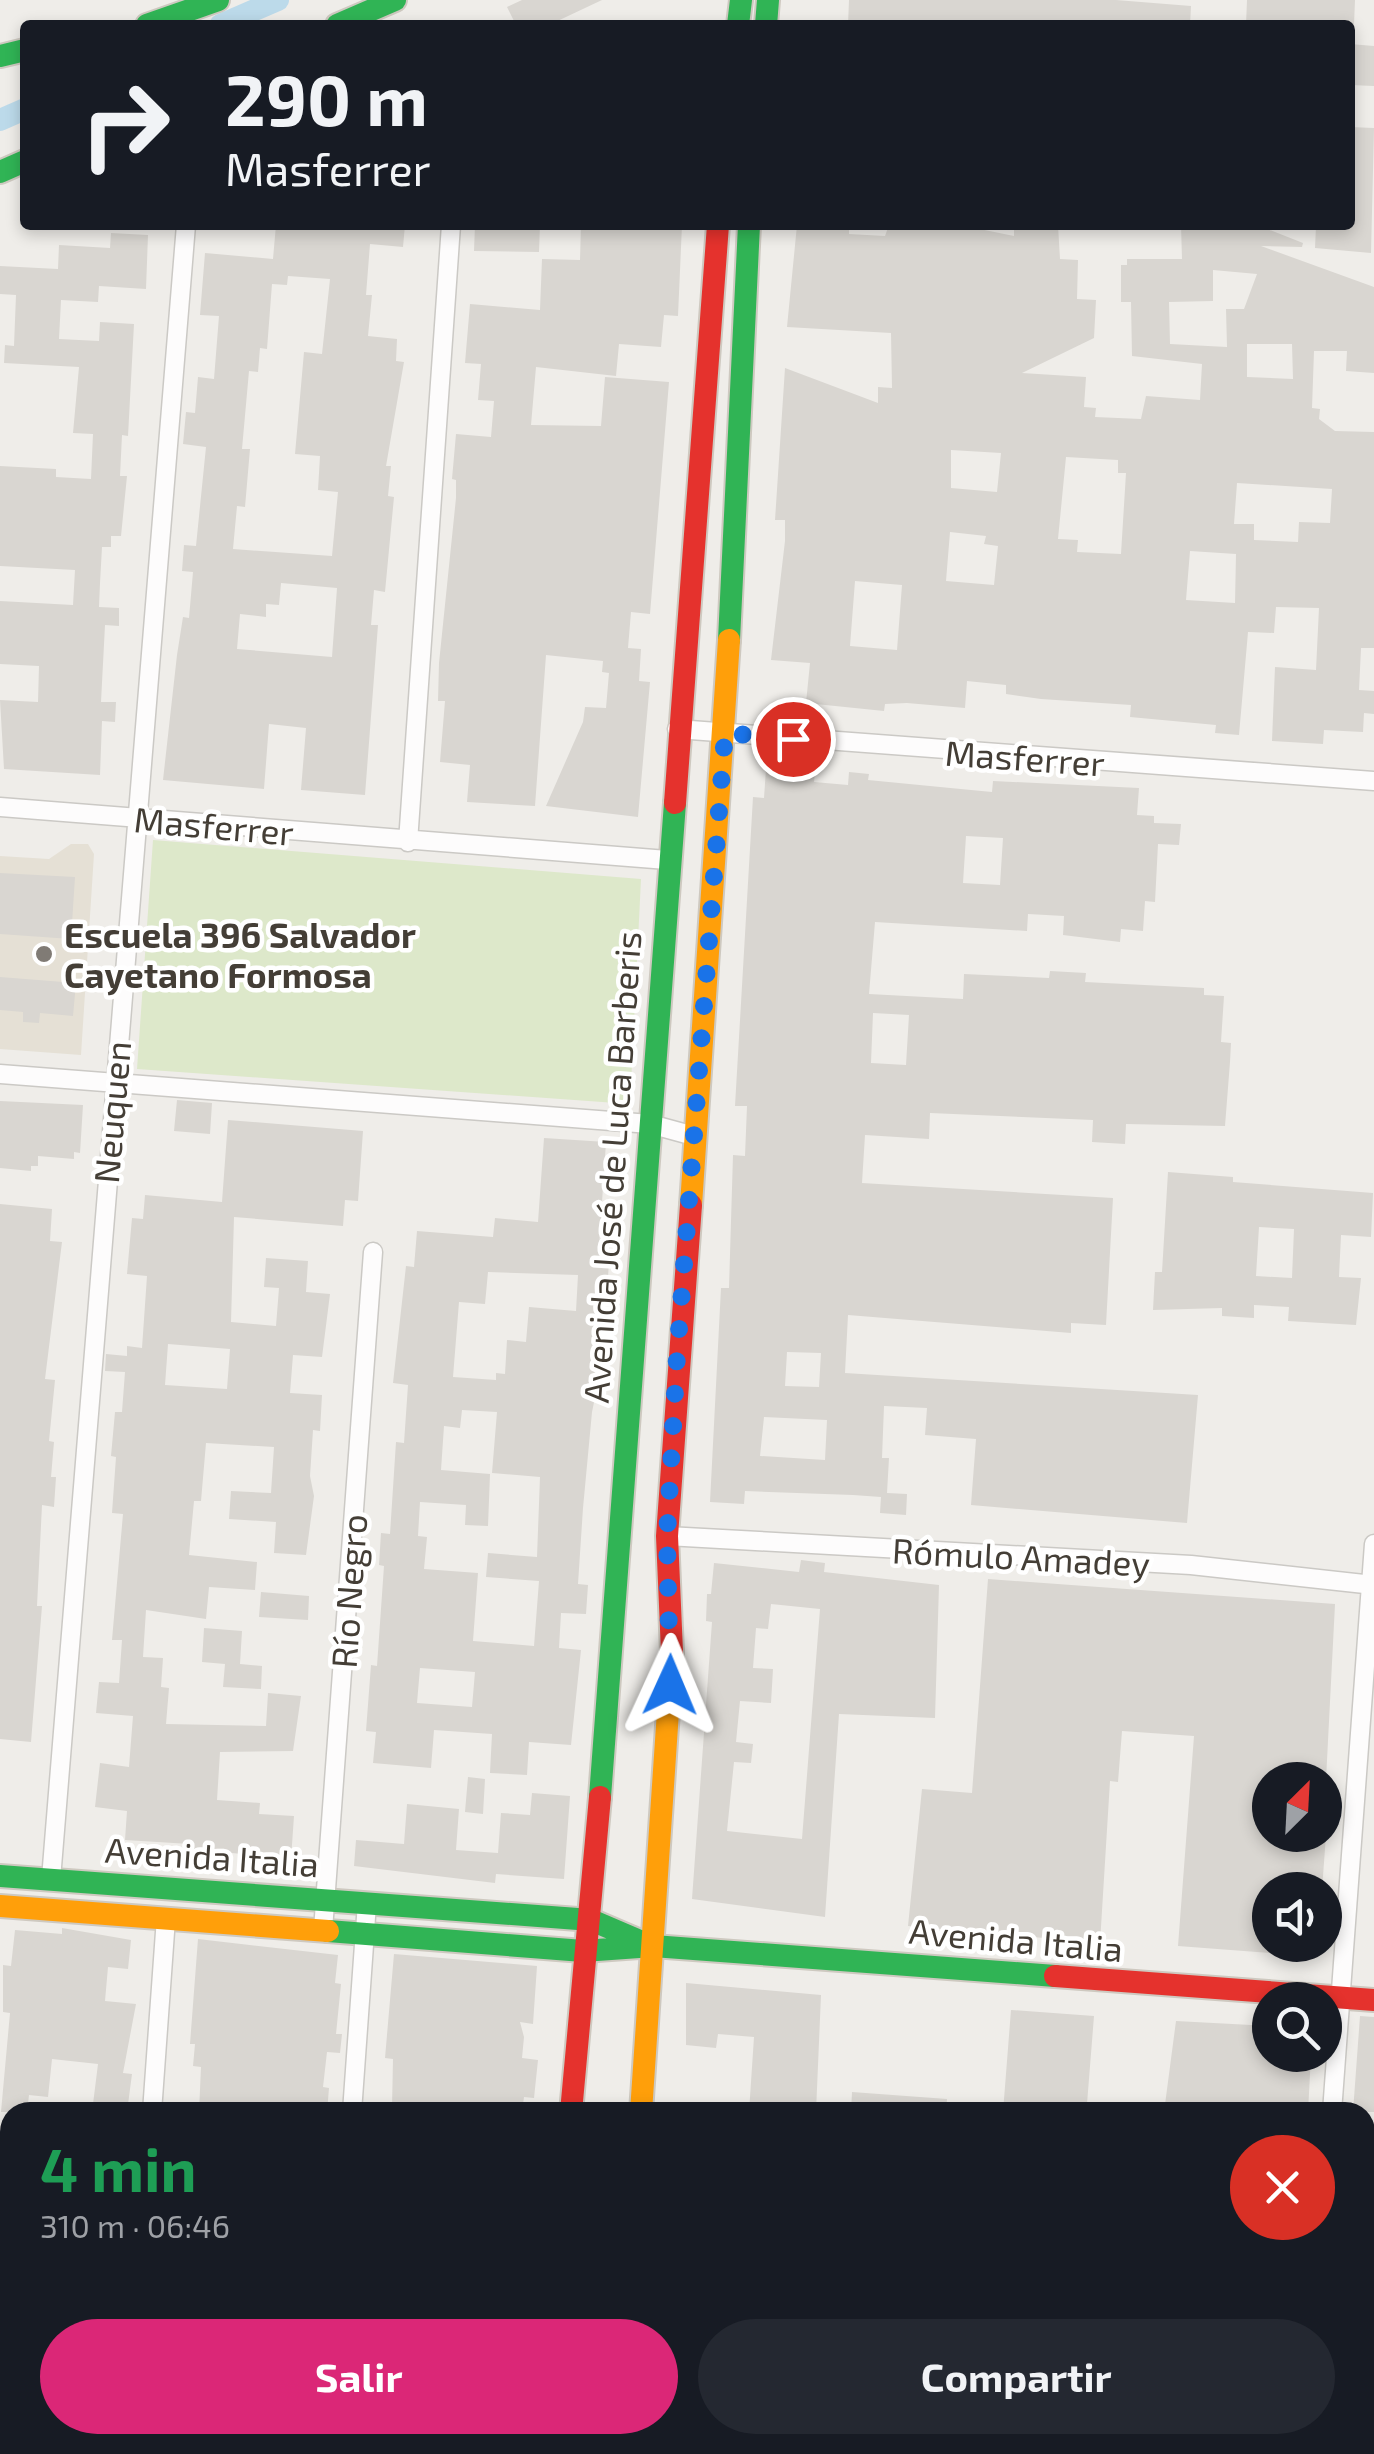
<!DOCTYPE html>
<html lang="es">
<meta charset="utf-8">
<style>
:root{--surface:#171b24;--page:#242831;--text:#f1f3f6;--muted:#9ea1a6;--accent:#db2777}
body{margin:0;font-family:"Exo 2",sans-serif;background:var(--page);color:var(--text);height:100vh;display:flex;flex-direction:column;font-size:38px;white-space:nowrap}
*{box-sizing:border-box;margin:0}
p{font-size:32px;color:var(--muted)}
.icon{flex:none;width:55px;height:55px;fill:none;stroke:currentColor;stroke-width:2;stroke-linecap:round;stroke-linejoin:round}
.map{position:relative;flex:1;overflow:hidden}
.drawer{position:absolute;left:0px;top:2102px;width:1375px;height:352px;display:flex;flex-direction:column;background:var(--surface);border-radius:30px 30px 0 0;box-shadow:0 5px 15px #0003}
.drawer>*{flex:none}
.top-card{position:absolute;left:20px;top:20px;width:1335px;height:210px;border-radius:10px;box-shadow:0 5px 15px #0003;background:#171b24;color:var(--text);overflow:hidden}
.needle{width:65px;rotate:24deg}
.fabs{position:absolute;left:1252px;top:1762px;display:grid;gap:20px}
.fabs a{display:grid;place-items:center;width:90px;height:90px;border-radius:50%;background:var(--surface);box-shadow:0 5px 15px #0003;font-size:50px}
.pin{position:absolute;display:grid;place-items:center;width:85px;height:85px;color:#fff;margin:-42px;border:5px solid #fff;border-radius:50%;box-shadow:0 2px 10px #0007}
.me{position:absolute;width:110px;margin:-55px;rotate:1deg;stroke-linejoin:round;filter:drop-shadow(0 0 8px #0008)}
.turn{display:flex;align-items:center;gap:35px;height:210px;padding:0 40px;font-size:45px}
.turn .icon{width:130px;height:130px;stroke-width:2.5}
.turn b{display:block;font-size:70px;line-height:85px}
.round{display:grid;place-items:center;flex:none;width:105px;height:105px;border-radius:52px;background:var(--page)}
.overview{display:flex;align-items:center;justify-content:space-between;height:170px;padding:0 40px}
h1{font-size:60px;font-weight:700;line-height:75px;color:#1e9e55}
.cta{display:flex;gap:20px;margin-top:auto;padding:20px 40px}
.cta a{flex:1;height:115px;border-radius:60px;background:var(--accent);color:#fff;font-size:40px;font-weight:700;line-height:115px;text-align:center}
.cta a+a{background:var(--page);color:var(--text)}
.map>svg:first-child{display:block}
.education{fill:#e5e0d5}
.green{fill:#dde8ca}
.lines{fill:none;stroke-linecap:round;stroke-linejoin:round}
.canal{stroke:#bcdaea;stroke-width:22}
.building{fill:#d9d6d1;fill-rule:evenodd}
.street-casing{stroke:#cbc9c5;stroke-width:21}
.fast-casing{stroke:#cec9c0;stroke-width:26}
.slow-casing{stroke:#cec9c0;stroke-width:26}
.jam-casing{stroke:#cec9c0;stroke-width:26}
.street{stroke:#fdfcfc;stroke-width:18}
.fast{stroke:#30b455;stroke-width:22}
.slow{stroke:#ff9f0a;stroke-width:22}
.jam{stroke:#e5322d;stroke-width:22}
.route{stroke:#1a73e8;stroke-width:18;stroke-dasharray:0 32.4}
.poi-dot{fill:#807b75;stroke:#fff;stroke-width:4}
.labels{text-anchor:middle;dominant-baseline:central;stroke-width:9;stroke-linejoin:round;paint-order:stroke}
.street-label{font-size:35px;fill:#443e36;stroke:#fff}
.poi-label{font-size:35px;font-weight:bold;fill:#443e36;stroke:#fff;text-anchor:start}
</style>
<div class="map">
<svg width="1374" height="2454" viewBox="0 0 1374 2454">
<rect width="100%" height="100%" fill="#efede9"/>
<path class="education" d="M71,844H88L94,854L81,1055L0,1049V856L49,859Z
M1365,2258L1374,2259V2454H1331L1332,2445H1365Z"/>
<path class="green" d="M153,840L641,879L630,1104L137,1069Z
M0,2293L10,2294V2445H124L123,2454H0Z"/>
<g class="lines">
<path class="canal" d="M220,25L278,0
M0,120L25,109"/>
</g>
<path class="building" d="M522,0H602L549,25H516L507,7Z
M849,0H1116L1191,6L1190,25L1116,21L1115,25H848Z
M1247,0H1355L1354,25H1246Z
M1350,44L1374,46V86L1350,85Z
M1350,127L1374,128L1371,253L1315,248L1316,226L1350,225Z
M276,225H405L403,247L370,244L366,295H372L368,336L397,339L396,361L404,362L386,466H391L388,496L394,497L385,592L374,590L371,625H378L365,795L301,790L306,728L269,724L264,789L163,780L177,655L183,617L189,618L193,572L182,571L184,545L196,546L206,447L183,444L186,412L195,413L198,377L214,379L219,316L200,315L205,253L273,259ZM288,276L330,279L322,354L304,352L295,454L320,456L318,490L338,492L332,556L233,549L237,506L245,507L250,449H242L249,371L258,372L260,348L267,349L272,284L287,285ZM281,583L337,588L332,657L237,649L240,614L266,617V604L279,605Z
M475,225H540L539,252L474,251Z
M581,225H682L678,316L664,315L661,347L619,344L616,376L536,367L531,425L601,426L605,377L669,382L650,614L631,612L628,648L641,649L639,681L650,682L638,817L546,806L583,722L585,707L606,708L609,673L602,672L603,661L546,655L535,806L467,802L470,765L440,762L445,701H438L439,663L456,498V480L452,479L456,434L491,437L494,401L478,400L481,364L465,363L470,304L540,310L542,259L580,260Z
M797,225H835L849,227V234L885,236L889,225H960L1014,236V225H1058L1060,259L1078,260L1077,299L1096,300L1094,338L1022,373L1086,377L1084,407L1096,408L1095,417L1141,419L1146,396L1200,400L1202,364L1132,356L1131,302H1121V265H1127V259H1182L1181,225L1262,227L1303,243L1302,247L1261,246L1374,287V373L1346,371L1347,351H1314L1312,408L1320,409L1319,419L1335,431L1374,432V648H1361L1359,690L1374,691V714L1364,713L1363,732L1324,730L1323,744L1272,741L1275,667L1316,670L1319,608L1276,607L1274,633L1248,632L1239,735L1215,733L1216,725L1130,717L1131,705L1041,699L1006,694V685L967,681L965,708L907,703L885,704L884,711L806,703L810,663L771,660L785,541V520H775L785,368L878,403V387L892,388L891,333L787,327ZM1213,270L1257,274L1244,309H1226L1227,347L1170,344L1169,302L1213,301ZM1247,344H1292L1293,379L1247,377ZM951,450L1001,453L997,492L951,488ZM1066,457L1118,460V473H1126L1121,554L1077,552L1078,540L1058,539ZM1237,483L1332,489L1330,523L1299,522L1298,542L1254,540V524H1234ZM950,532L986,536L984,544L998,546L994,585L946,581ZM1190,551L1236,554L1235,603L1186,600ZM855,581L902,585L897,650L850,646Z
M111,233L148,235L146,289L99,286L98,302L61,300L59,339L99,341L100,322L134,324L128,436L122,435L120,476H127L121,536H111V547H102L100,583L99,607L119,608V626L105,625L101,702H116L115,722L102,721L100,775L4,769L0,700L38,702L39,666L0,664V601L73,605L75,570L0,566V466L56,469V477L91,479L93,434L73,433L79,367L4,363L5,345L14,346L16,295L0,294V266L58,269L59,245L110,248Z
M786,750L817,752L814,782L848,785L849,772L869,774L868,780L971,790L992,792L993,781L1139,788L1137,815L1154,816V823L1181,824L1179,845L1158,844L1155,902L1145,901L1143,931L1121,929L1120,942L1063,935L1064,916L1028,914L1027,931L875,922L869,994L963,999L964,974L1049,978L1050,971L1086,973L1085,982L1204,988V995L1224,996L1221,1042L1231,1043L1230,1062L1225,1126L1126,1124L1125,1144L1092,1142L1093,1120L930,1113L929,1139L865,1135L862,1183L1113,1198L1106,1325L1071,1323V1333L848,1315L845,1373L1198,1395L1187,1523L971,1505L976,1439L925,1435L927,1408L884,1406L882,1458H889L887,1493L907,1494L906,1515L880,1513L881,1497L853,1495L745,1491L744,1504L710,1502L721,1288H729L733,1155L745,1156L747,1106H735L753,797L764,798L766,769L784,771ZM966,836L1003,838L1000,885L963,883ZM873,1013L909,1015L906,1065L871,1063ZM787,1352L821,1353L819,1387L785,1386ZM764,1417L827,1420L825,1460L760,1456Z
M0,873L75,877L71,939L0,934Z
M0,977L76,983L73,1016L40,1013L39,1023L23,1022V1012L0,1010Z
M177,1100L212,1103L210,1134L174,1131Z
M0,1101L83,1105L80,1153L74,1152V1159L38,1156V1166H31V1171L0,1168Z
M228,1120L363,1131L358,1201L345,1200L343,1226L234,1217L231,1322L276,1326L279,1288L264,1287L266,1258L308,1261L306,1292L330,1294L322,1357L293,1355L290,1393L322,1395L320,1431L313,1430L310,1476L314,1496L306,1555L274,1553L276,1522L229,1519L231,1491L271,1493L274,1447L206,1443L201,1501H194L189,1555L257,1562L255,1590L209,1587L206,1619L146,1610L143,1657L163,1658L161,1687L169,1688L166,1724L266,1726L268,1693L301,1696L293,1751L220,1752L217,1800L260,1803L259,1814L294,1816L291,1859L213,1851V1859L189,1857L190,1844L125,1840L127,1811L95,1807L100,1763L129,1767L133,1716L96,1713L99,1682L119,1683L122,1640H112L123,1514L112,1513L116,1457L111,1456L115,1412H122L125,1372L105,1371L106,1354L127,1356V1346L142,1348L147,1276L127,1274L132,1218L143,1219L145,1195L222,1202ZM168,1344L230,1349L227,1389L165,1385Z
M544,1138L606,1142L599,1247L610,1248L605,1320L609,1348L606,1384L598,1383L592,1412L583,1508L578,1584L588,1585L586,1614L561,1613L559,1648L581,1650L571,1745L529,1742L527,1775L490,1773L492,1734L434,1730L431,1768L373,1763L376,1732L366,1731L371,1665L377,1666L384,1566L379,1565L381,1533L390,1534L396,1442L404,1443L408,1385L393,1383L406,1266L414,1267L417,1231L493,1237L495,1218L538,1222ZM488,1272L578,1275L576,1311L529,1307L526,1342L507,1340L505,1374L496,1373V1380L453,1377L459,1302L485,1304ZM462,1410L497,1412L492,1473L540,1477L537,1557L488,1553L486,1577L539,1581L534,1646L473,1641L478,1573L424,1569L427,1537L418,1536L420,1502L466,1505L465,1525L488,1526L490,1474L441,1470L444,1426L460,1428ZM420,1668L475,1672L472,1707L417,1703Z
M1168,1172L1233,1177V1182L1373,1193L1371,1237L1341,1235L1339,1277L1361,1278L1356,1325L1288,1321L1289,1307L1254,1305V1318L1222,1316V1308L1153,1310L1155,1272H1162ZM1259,1227L1294,1229L1292,1278L1256,1276Z
M0,1204L52,1209L50,1241L62,1242L45,1379L55,1380L49,1441L54,1442L51,1477H56L54,1507L42,1505L37,1606H42L31,1742L0,1739Z
M801,1560L825,1563L824,1572L939,1585L935,1718L839,1714L825,1917L692,1899L712,1622L706,1621L707,1594H711L714,1563L799,1572ZM771,1604L820,1609L802,1839L727,1831L734,1762L751,1763L753,1744L736,1742L740,1701L771,1703L773,1669L753,1668L756,1628L768,1629Z
M988,1579L1335,1604L1326,1780H1270V1835H1326L1322,1890H1270V1953L1178,1946L1194,1736L1122,1731L1118,1782L1110,1781L1100,1943L908,1926L922,1789L972,1793Z
M261,1592L309,1596L308,1620L259,1617Z
M204,1628L242,1631L240,1664L262,1666L261,1689L223,1687L225,1664L202,1662Z
M468,1777L485,1779L483,1814L465,1812Z
M532,1793L570,1796L564,1879L496,1874L495,1883L354,1866L356,1840L404,1844L407,1804L459,1809L456,1850L498,1853L501,1813L530,1815Z
M62,1928L131,1940L128,1969L108,1967L105,2001L136,2004L123,2073L132,2074L127,2112H92L98,2064L52,2059L48,2097L29,2095L27,2112H1L10,2013L3,2012V1965L11,1966L15,1930L62,1934Z
M198,1939L338,1955L335,1983L341,1984L336,2034H342L340,2053L327,2052L323,2087L329,2088L327,2112H272L273,2108L228,2103L227,2112H199L201,2067L193,2066L195,2044H190Z
M394,1954L537,1966L533,2024L520,2022L524,2037L522,2058L538,2060L534,2098L524,2097L522,2112H407L392,2108L393,2059L385,2058Z
M686,1983L821,1995L816,2112H749L754,2037L718,2034L716,2048L686,2045Z
M1011,2010L1094,2016L1087,2104H1082V2112H1003Z
M1360,2016L1374,2017V2112H1353Z
M1176,2021L1270,2026V2055H1311L1308,2112H1164Z
M852,2092L947,2099L946,2112H851Z"/>
<g class="lines">
<g class="street-casing">
<path id="street" d="M677,729L1374,781
M0,807L667,860
M408,842L451,225
M0,1074L650,1124L694,1136
M667,1536L1191,1565L1374,1585
M51,1879L186,225
M323,1930L373,1252
M152,2112L166,1918
M352,2112L367,1903
M1332,2112L1374,1544
M0,2290H10
M126,2454L127,2445
M326,2454L327,2445
M1306,2454L1307,2445"/>
</g>
<g class="fast-casing">
<path id="fast" d="M147,25L218,0
M337,25L395,0
M738,25L741,0
M766,25L768,0
M0,56L25,50
M0,172L25,161
M729,640L749,225
M600,1797L675,803
M0,1876L591,1920L647,1944
M328,1931L583,1951L653,1946L1055,1976
M617,2445V2454"/>
</g>
<g class="slow-casing">
<path id="slow" d="M691,1205L729,640
M0,1906L328,1931
M641,2112L672,1652
M546,2454L547,2445"/>
</g>
<g class="jam-casing">
<path id="jam" d="M675,803L718,225
M672,1652L667,1536L691,1205
M1055,1976L1374,2000
M571,2112L600,1797"/>
</g>
<use href="#street" class="street"/>
<use href="#fast" class="fast"/>
<use href="#slow" class="slow"/>
<use href="#jam" class="jam"/>
</g>
<g class="lines">
<path class="route" d="M670,1685L667,1536L677,1356L725,733L793,739"/>
</g>
<circle class="poi-dot" cx="44" cy="954" r="10"/>
<g class="labels">
<g class="street-label">
<text transform="translate(1025 757) rotate(4)">Masferrer</text>
<text transform="translate(214 825) rotate(5)">Masferrer</text>
<text transform="translate(111 1112) rotate(-85)">Neuquen</text>
<text transform="translate(611 1167) rotate(-86)">Avenida José de Luca Barberis</text>
<text transform="translate(1021 1556) rotate(3)">Rómulo Amadey</text>
<text transform="translate(348 1591) rotate(-86)">Río Negro</text>
<text transform="translate(212 1856) rotate(4)">Avenida Italia</text>
<text transform="translate(1016 1939) rotate(5)">Avenida Italia</text>
</g>
<g class="poi-label">
<text x="64" y="934">Escuela 396 Salvador<tspan x="64" dy="40">Cayetano Formosa</tspan></text>
</g>
</g>
</svg>
<div class="fabs">
<a><svg class="needle" viewBox="-14 -14 28 28"><path d="M0-13l5 13h-10z" fill="#e53935"/><path d="M0 13l5-13h-10z" fill="#9ea1a6"/></svg></a>
<a><svg class="icon" aria-label="sound" viewBox="0 0 24 24"><path d="M4 9h4l5-4v14l-5-4H4zM17 9q2 3 0 6"/></svg></a>
<a><svg class="icon" aria-label="search" viewBox="0 0 24 24"><circle cx="10" cy="10" r="6"/><path d="M15 15l6 6"/></svg></a>
</div>
<div class="pin" style="left:793px;top:739px;background:#d93025"><svg class="icon" aria-label="arrive" viewBox="0 0 24 24"><path d="M6 21V4h12l-3 4 3 4H6"/></svg></div>
<svg class="me" style="left:670px;top:1685px" viewBox="-20 -20 40 40"><path d="M0-17L14 15 0 8-14 15z" fill="#1a73e8" stroke="#fff" stroke-width="4"/></svg>
<div class="top-card">
<div class="turn"><svg class="icon" aria-label="right" viewBox="0 0 24 24"><path d="M7 20v-9h11M14 6l5 5-5 5"/></svg><div><b>290 m</b>Masferrer</div></div>
</div>
<section class="drawer">
<div class="overview"><div><h1>4 min</h1><p>310 m · 06:46</p></div><a class="round" style="background:#d93025;color:#fff"><svg class="icon" aria-label="close" viewBox="0 0 24 24"><path d="M6 6l12 12M18 6L6 18"/></svg></a></div>
<div class="cta"><a>Salir</a><a>Compartir</a></div>
</section>
</div>
